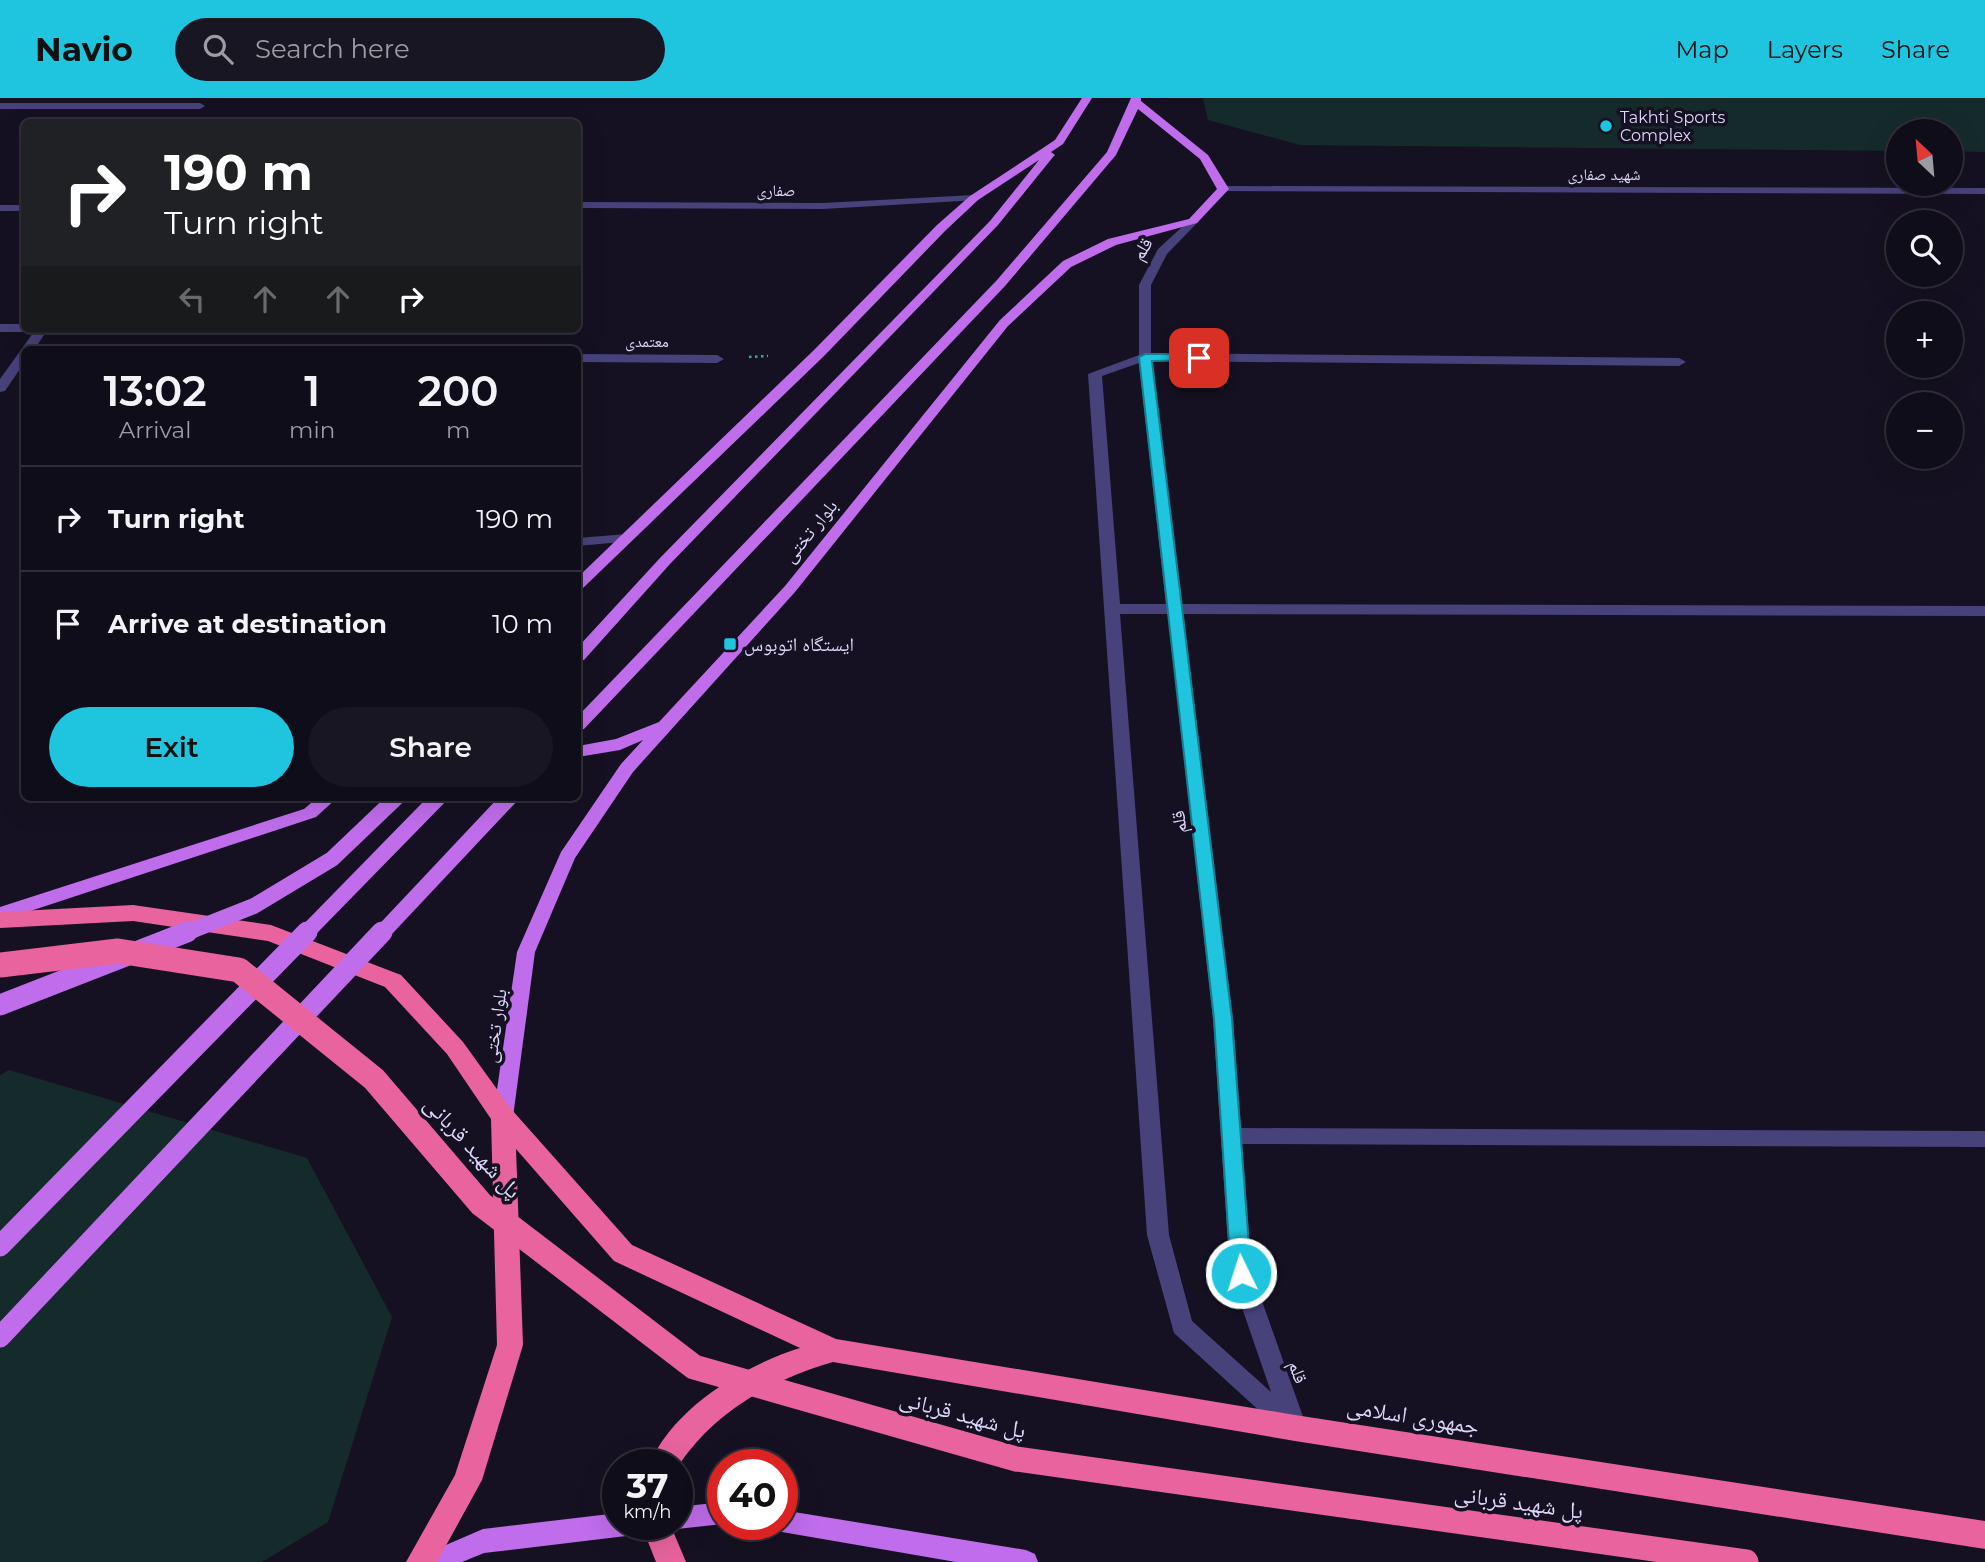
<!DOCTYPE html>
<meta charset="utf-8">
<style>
:root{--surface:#100d1a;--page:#191623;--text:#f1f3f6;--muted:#9c9ca2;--line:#302d39;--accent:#1fc4de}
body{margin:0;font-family:Montserrat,"Noto Naskh Arabic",sans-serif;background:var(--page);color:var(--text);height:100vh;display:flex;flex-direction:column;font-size:26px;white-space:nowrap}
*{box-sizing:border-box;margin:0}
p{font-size:23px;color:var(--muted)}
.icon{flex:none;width:38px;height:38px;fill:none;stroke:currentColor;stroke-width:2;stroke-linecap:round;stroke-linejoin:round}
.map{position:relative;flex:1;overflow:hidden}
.details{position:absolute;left:21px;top:248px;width:560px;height:455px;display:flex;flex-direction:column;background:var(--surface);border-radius:10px;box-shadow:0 7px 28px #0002,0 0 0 2px var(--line)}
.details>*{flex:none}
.banner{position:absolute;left:21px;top:21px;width:560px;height:214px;border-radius:10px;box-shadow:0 7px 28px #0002,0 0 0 2px var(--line);background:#202124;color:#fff;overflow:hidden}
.needle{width:46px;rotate:334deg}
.controls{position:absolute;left:1886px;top:21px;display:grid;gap:14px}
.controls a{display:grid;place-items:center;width:77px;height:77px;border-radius:50%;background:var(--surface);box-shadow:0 7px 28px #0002,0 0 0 2px var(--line);font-size:35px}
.speed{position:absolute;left:602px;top:1351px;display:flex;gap:14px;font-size:35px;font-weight:700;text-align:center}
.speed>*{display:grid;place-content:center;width:91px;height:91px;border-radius:50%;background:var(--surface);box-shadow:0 7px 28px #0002,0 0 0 2px var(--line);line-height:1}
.speed small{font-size:18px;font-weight:400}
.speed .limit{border:10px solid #d22;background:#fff;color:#111}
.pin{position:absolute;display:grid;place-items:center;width:60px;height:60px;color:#fff;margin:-30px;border-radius:14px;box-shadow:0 4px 10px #0006}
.me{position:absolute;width:77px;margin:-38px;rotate:356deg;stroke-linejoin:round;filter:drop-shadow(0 0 5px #0008)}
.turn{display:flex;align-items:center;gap:24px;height:147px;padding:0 28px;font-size:32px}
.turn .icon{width:91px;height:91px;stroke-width:2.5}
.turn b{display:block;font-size:49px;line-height:60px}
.lanes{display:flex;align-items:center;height:66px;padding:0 28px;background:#0003;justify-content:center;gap:35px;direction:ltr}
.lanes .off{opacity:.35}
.eta{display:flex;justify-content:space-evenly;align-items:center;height:119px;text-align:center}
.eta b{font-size:42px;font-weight:600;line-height:49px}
.cta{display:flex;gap:14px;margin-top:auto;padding:14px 28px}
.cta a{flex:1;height:80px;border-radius:42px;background:var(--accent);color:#111;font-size:28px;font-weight:600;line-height:80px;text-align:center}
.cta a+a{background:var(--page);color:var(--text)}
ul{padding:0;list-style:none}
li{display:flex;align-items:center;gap:21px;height:105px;padding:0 28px;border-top:2px solid var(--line)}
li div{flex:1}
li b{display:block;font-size:26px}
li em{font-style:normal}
header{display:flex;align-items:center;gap:42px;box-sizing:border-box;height:98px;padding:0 35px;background:var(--accent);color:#111}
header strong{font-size:33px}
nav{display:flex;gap:38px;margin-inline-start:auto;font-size:24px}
.search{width:490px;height:63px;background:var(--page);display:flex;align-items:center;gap:18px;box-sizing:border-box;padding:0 24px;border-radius:38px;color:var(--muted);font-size:26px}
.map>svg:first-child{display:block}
.green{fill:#152b2b}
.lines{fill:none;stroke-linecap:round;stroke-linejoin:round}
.path{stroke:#3fa6a3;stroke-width:2.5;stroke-dasharray:2.5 3.5;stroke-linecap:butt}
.minor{fill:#47427a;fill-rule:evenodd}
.major{fill:#c06deb;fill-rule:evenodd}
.highway{fill:#e9639e;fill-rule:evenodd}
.major-bridge-far1{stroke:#c06deb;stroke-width:16}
.major-bridge{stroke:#c06deb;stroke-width:21}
.highway-bridge{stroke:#e9639e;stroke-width:25}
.route{fill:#1fc4de;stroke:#147f90;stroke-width:2}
.poi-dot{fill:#1fc4de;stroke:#151122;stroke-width:2.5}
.labels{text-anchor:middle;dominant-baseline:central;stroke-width:7;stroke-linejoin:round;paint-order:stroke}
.far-poi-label{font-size:16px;fill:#dcd7f9;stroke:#151122;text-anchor:start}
.far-street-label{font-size:16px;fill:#dcd7f9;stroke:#151122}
.street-label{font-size:19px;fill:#dcd7f9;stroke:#151122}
.poi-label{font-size:19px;fill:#dcd7f9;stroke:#151122;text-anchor:start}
.near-street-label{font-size:23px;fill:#dcd7f9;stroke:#151122}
</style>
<header>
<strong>Navio</strong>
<div class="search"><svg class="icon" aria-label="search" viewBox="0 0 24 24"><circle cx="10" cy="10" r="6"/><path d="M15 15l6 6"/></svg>Search here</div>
<nav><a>Map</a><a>Layers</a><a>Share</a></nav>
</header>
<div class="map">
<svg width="1985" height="1464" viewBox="0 0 1985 1464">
<rect width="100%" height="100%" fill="#151122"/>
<path class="green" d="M1203,0H1985V54L1951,53V33H1899V53L1300,47L1208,22Z
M9,972L307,1060L392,1219L328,1424L262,1464H0V977Z"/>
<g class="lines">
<path class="path" d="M749,259L768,258"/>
<path class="minor" d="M0,5H200L205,8L200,11H0Z
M1223,88L1985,90V96L1219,93V89Z
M974,97L980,100L978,102L823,111L578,110V104L823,105Z
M0,107H24V113H0Z
M1193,119L1199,123L1167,156L1151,187V255L1679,260L1686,264L1679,268L1152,263L1182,506L1985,508V518L1183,516L1233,921L1241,1030L1985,1033V1049L1242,1046L1252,1175L1307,1330L1303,1338L1295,1341L1287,1338L1174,1235L1147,1137L1088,276L1139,257V187L1158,151ZM1139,265L1166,506H1120L1102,278ZM1120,516H1168L1213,921L1230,1175L1271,1294L1192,1223L1169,1137Z
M0,226H24V231H30L24,234H0Z
M36,231H48L34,252H24V265L5,293L0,294V281Z
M578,256L717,257L724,261L717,265L578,264Z
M627,436L632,437V443L578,448V440Z"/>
<path class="major" d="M1082,0H1092L1063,46L1051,54L1055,57L1053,59L998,127L670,466L584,562L578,563V549L660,460L990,123L1039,62L978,102L945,133L824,258L583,490L578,491V479L814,252L937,127L970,98L1055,42Z
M1131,0H1141V3L1208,57L1229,91L1197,125L1116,147L1071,169L1008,228L795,494L633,674L575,760L535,854L513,1019L510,1025L503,1027L496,1025L493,1019L517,854L561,754L621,666L643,642L620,652L578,659V648L616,641L659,624L785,488L1000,222L1063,163L1108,141L1189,121L1217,91L1200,61L1138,11L1116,57L1005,188L584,631L578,632V618L997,182L1107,54Z
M317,700H337L316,719L0,823V809L304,711Z
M723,1404V1426L677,1431L668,1426H677V1409Z
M782,1412L1026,1452L1035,1456L1038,1464H956L782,1434L773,1431L771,1426H782Z
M618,1415V1426H638L635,1434L626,1438L484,1455L462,1464H422L425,1456L483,1431Z"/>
<path class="highway" d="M133,807L271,827L401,877L463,944L512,1012L632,1147L836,1241L1295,1317L1985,1423V1451L1295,1343L833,1264C771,1282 713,1314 677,1370V1367H649C674,1309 743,1268 800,1250L614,1163L516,1051L523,1247L482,1382L437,1464H406L455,1377L497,1247L491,1021L447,956L385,889L268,843L133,823L0,830V814Z
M641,1426H670L686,1464H656Z"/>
<path class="major-bridge-far1" d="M183,836L254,808L332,761L396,700
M305,836L438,700
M381,836L509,700"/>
<path class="major-bridge" d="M0,907L187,834
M0,1148L307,834
M0,1239L382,834"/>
<path class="highway-bridge" d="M0,867L118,853L239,872L374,981L481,1106L694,1269L1016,1361L1746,1464"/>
</g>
<path class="route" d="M1199,256L1205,260L1203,262L1152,263L1232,921L1251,1175L1248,1181L1241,1184L1234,1181L1231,1175L1214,921L1139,259L1145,256Z"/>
<g class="poi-dot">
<circle cx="1606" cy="28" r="7"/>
<rect x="723" y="539" width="14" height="14" rx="3.5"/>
</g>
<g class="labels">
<g class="far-poi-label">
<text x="1620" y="19">Takhti Sports<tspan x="1620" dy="18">Complex</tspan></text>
</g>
<g class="far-street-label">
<text x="1604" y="76">شهید صفاری</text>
<text x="776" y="92">صفاری</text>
<text x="647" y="243">معتمدی</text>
</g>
<g class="street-label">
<text transform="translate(1142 151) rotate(-58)">قلم</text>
<text transform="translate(810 433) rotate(-51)">بلوار تختی</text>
<text transform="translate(1179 724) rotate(-97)">قلم</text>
<text transform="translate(495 928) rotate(-82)">بلوار تختی</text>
<text transform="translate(1298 1274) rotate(71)">قلم</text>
</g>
<g class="poi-label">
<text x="744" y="546">ايستگاه اتوبوس</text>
</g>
<g class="near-street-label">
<text transform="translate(473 1049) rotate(47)">پل شهید قربانی</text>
<text transform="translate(963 1316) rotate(15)">پل شهید قربانی</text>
<text transform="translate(1413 1318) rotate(9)">جمهوری اسلامی</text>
<text transform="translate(1519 1404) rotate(8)">پل شهید قربانی</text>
</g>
</g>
</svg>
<div class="controls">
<a><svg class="needle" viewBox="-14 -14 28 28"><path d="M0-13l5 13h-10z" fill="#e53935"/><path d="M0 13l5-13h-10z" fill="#9c9ca2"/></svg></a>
<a><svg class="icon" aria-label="search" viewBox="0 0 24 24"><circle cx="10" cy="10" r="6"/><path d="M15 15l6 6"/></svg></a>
<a>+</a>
<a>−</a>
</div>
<div class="speed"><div>37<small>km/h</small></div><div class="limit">40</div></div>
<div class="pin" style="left:1199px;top:260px;background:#d93025"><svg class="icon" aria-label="arrive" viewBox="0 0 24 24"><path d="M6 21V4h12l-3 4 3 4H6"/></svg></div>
<svg class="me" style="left:1241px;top:1175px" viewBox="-20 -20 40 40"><circle r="17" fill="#1fc4de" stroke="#fff" stroke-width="3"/><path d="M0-11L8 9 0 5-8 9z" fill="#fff"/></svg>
<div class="banner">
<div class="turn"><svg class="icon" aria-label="right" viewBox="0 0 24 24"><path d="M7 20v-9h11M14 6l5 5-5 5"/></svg><div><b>190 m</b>Turn right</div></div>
<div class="lanes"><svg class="icon off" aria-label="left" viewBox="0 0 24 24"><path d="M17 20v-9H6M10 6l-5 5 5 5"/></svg><svg class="icon off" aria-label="ahead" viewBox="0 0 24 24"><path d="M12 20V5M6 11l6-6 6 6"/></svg><svg class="icon off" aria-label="ahead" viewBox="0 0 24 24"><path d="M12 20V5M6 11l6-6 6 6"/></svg><svg class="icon" aria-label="right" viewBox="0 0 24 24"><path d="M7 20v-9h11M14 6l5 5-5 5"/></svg></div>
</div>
<section class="details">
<div class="eta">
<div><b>13:02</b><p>Arrival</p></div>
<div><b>1</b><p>min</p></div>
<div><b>200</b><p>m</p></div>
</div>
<ul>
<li><svg class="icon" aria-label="right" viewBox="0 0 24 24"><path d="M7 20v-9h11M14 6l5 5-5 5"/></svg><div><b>Turn right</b></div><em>190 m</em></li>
<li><svg class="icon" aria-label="arrive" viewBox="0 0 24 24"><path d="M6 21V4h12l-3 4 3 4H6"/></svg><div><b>Arrive at destination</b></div><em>10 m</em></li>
</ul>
<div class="cta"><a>Exit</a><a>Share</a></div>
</section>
</div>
